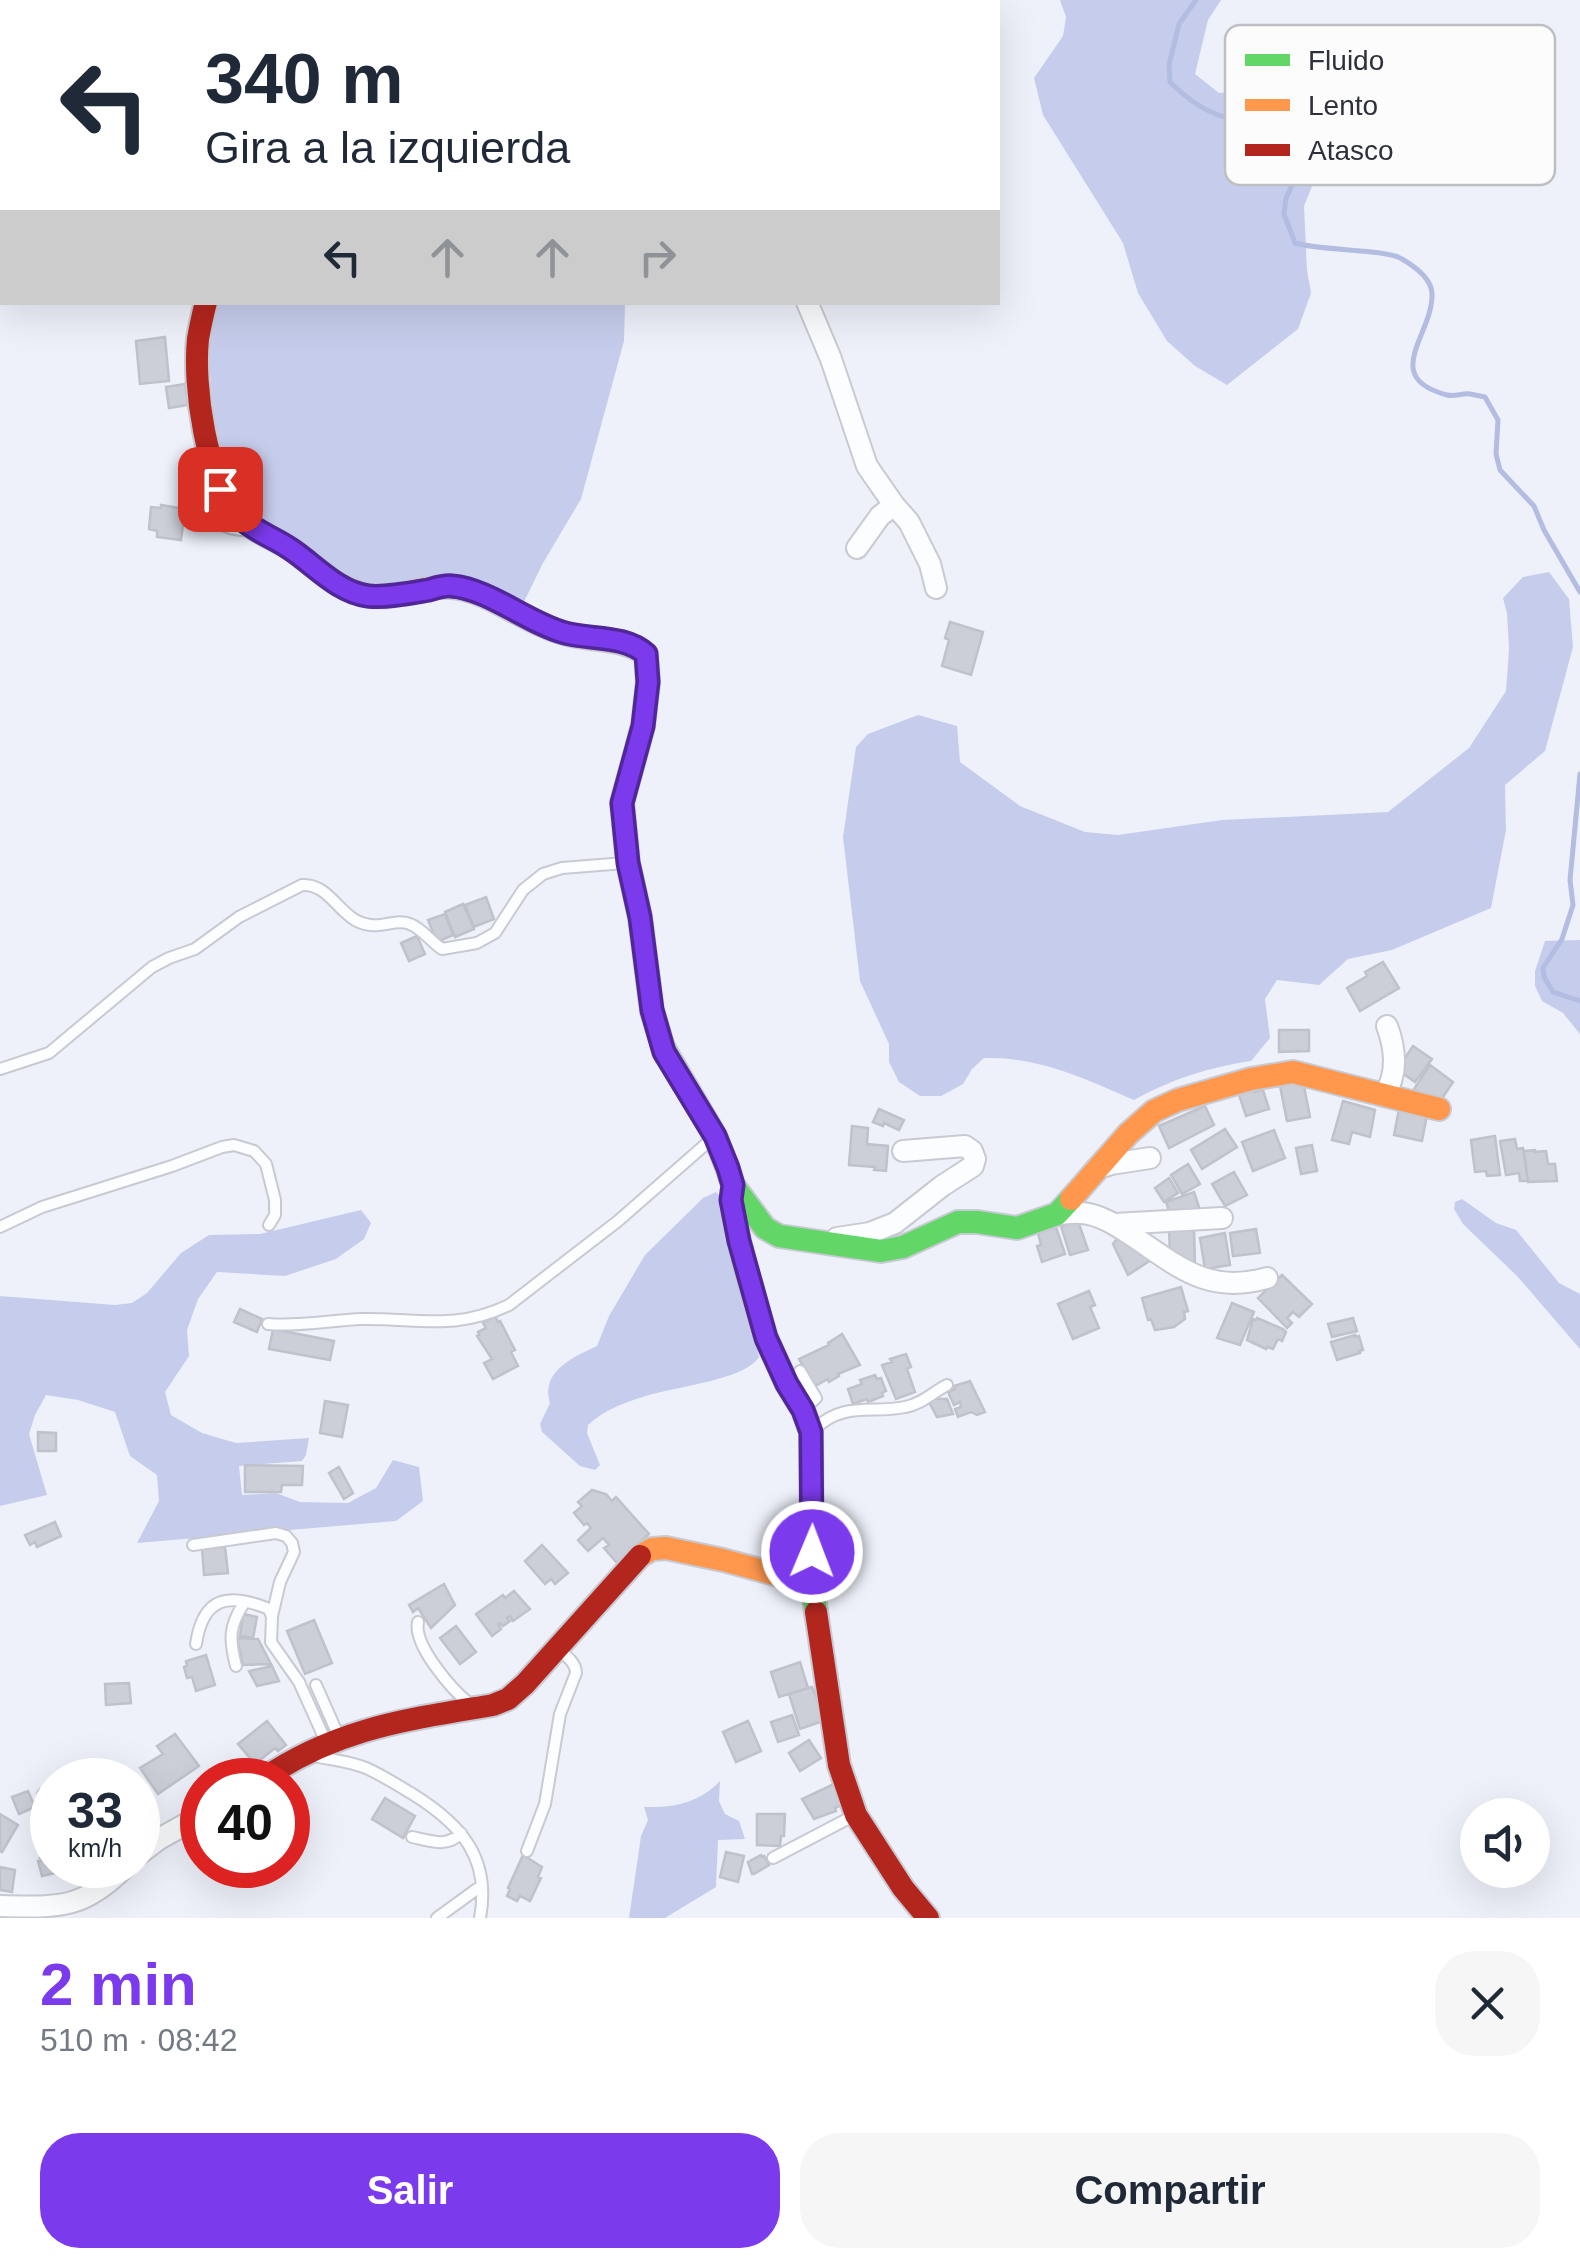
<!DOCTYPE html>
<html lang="es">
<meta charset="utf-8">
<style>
:root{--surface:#fff;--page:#f6f6f7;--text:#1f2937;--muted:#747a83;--accent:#7c3aed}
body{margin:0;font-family:Arial,sans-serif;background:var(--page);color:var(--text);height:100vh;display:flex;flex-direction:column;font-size:38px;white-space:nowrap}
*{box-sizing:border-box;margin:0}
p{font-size:32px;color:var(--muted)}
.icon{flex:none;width:55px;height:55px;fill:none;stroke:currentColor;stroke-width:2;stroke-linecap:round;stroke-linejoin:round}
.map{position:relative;height:1918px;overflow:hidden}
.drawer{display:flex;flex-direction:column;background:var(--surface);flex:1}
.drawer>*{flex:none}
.top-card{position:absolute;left:0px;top:0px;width:1000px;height:305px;box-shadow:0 10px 40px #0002;background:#fff;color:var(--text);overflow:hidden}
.buttons{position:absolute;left:1460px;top:1798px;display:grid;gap:20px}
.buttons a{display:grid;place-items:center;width:90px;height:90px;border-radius:50%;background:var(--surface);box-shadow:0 10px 40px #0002;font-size:50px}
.speed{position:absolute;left:30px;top:1758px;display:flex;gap:20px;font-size:50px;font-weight:700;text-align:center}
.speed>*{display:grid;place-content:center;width:130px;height:130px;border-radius:50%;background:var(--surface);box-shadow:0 10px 40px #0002;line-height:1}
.speed small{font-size:25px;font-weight:400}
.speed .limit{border:15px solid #d22;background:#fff;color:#111}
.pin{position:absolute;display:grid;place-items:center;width:85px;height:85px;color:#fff;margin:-42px;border-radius:20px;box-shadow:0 5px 15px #0006}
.me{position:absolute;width:110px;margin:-55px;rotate:1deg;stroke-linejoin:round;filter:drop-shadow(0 0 8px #0008)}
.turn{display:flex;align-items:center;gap:35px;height:210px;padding:0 40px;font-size:45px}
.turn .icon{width:130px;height:130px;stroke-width:2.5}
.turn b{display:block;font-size:70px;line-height:85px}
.lanes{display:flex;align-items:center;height:95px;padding:0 40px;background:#0003;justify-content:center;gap:50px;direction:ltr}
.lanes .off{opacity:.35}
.round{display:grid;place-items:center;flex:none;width:105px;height:105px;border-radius:40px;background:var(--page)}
.headline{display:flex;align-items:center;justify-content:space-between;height:170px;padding:0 40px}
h1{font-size:60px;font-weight:800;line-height:75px;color:var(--accent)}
.cta{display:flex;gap:20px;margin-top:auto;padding:20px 40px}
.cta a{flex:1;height:115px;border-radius:40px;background:var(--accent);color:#fff;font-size:40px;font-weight:800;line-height:115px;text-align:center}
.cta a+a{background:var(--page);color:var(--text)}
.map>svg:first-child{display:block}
.forest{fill:#c6cdec}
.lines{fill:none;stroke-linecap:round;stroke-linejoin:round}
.stream{stroke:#b3bce1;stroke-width:5}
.building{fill:#cccfd8;stroke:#bfc2ca;stroke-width:2.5}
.lane-casing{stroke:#c8cad3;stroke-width:14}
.street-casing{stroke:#c8cad3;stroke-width:24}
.fast-casing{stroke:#c8cad3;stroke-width:26}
.slow-casing{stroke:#c8cad3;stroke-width:26}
.jam-casing{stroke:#c8cad3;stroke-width:26}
.lane{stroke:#fcfdfe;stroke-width:10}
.street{stroke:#fcfdfe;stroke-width:20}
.fast{stroke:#63d668;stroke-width:22}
.slow{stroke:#ff974d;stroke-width:22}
.jam{stroke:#b3261e;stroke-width:22}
.route-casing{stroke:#51269a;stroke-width:25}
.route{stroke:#7c3aed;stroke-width:18}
.key{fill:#fcfcfc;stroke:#bebfc2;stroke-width:2.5}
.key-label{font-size:28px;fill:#2e313b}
</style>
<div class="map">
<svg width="1580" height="1918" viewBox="0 0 1580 1918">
<rect width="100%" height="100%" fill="#eef1fa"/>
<path class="forest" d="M1060,0H1221L1208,20L1195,74L1219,93L1274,89L1338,108L1322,162L1304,206L1307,270L1311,293L1298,329L1227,385L1195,366L1167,341L1138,293L1123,243L1043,115L1034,78L1063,36L1066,17Z
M212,303H625L624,341L581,499L543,563L521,608L347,579L237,501L215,436L207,330Z
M1549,572L1569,599L1573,647L1545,751L1505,785L1506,830L1491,908L1392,950L1348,959L1319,985L1277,980L1265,999L1270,1038L1251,1061C1210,1067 1171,1079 1134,1100C1086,1079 1037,1056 984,1058L972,1069L963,1084L941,1096H920L899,1082L889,1062V1044L860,981L843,837L856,747L868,734L918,715L957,726L960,762L1020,806L1085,832L1118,835L1222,820L1388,812L1469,748L1506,691L1509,649L1507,613L1503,598L1523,577Z
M1580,940V1034L1563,1013L1542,1001L1535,986V971L1545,941Z
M716,1192L725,1201L759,1357C744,1381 670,1387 643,1397C623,1403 603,1411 588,1425L587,1433L600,1465L595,1470L580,1466L542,1432L540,1424L550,1403C540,1371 574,1357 597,1346L609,1316L645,1255L703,1198Z
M1462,1199L1496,1223L1516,1230L1559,1283L1580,1294V1349L1517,1276L1463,1224L1454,1209L1455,1202Z
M361,1210L371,1223L364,1239L336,1259L285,1276L217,1272L198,1299L187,1330L189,1356L165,1392L171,1415L202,1433L236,1443L309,1438L306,1455L302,1461L239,1466L242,1495L276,1493L300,1502L348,1503L376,1488L393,1460L419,1467L423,1501L396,1521L137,1543L159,1501L157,1475L130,1456L115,1412L78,1400L46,1395L35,1415L29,1434L47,1495L0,1506V1296L115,1305L132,1303L147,1293L181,1253L209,1235L260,1234Z
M720,1781L719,1801L725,1814L739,1821L745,1839L718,1840L716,1887L665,1918H629L641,1836L648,1820L644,1807C673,1808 699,1803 720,1781Z"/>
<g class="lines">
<path class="stream" d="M1196,0L1179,24L1169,65L1170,82C1202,114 1239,132 1283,112L1314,125L1313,142L1286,198L1284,214L1295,243C1321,251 1387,249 1402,259C1414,266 1431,278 1432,293C1434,334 1379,377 1447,395C1455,397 1462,393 1470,394C1475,395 1480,396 1485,397L1498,420L1496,454L1500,470L1534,506L1544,530L1580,592
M1580,774L1570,880L1573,905L1562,939L1543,968L1544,977L1553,992L1580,1001"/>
</g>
<path class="building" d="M165,337L169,381L140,384L136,341Z
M185,384L188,405L169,408L166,387Z
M161,505L185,509L181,540L157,537V531L149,529L151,507L161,508Z
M950,622L983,632L971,675L942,666L949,640L945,638Z
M486,897L494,919L474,927L465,905Z
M463,904L474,929L455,937L445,912Z
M445,914L453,935L437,942L428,920Z
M417,936L425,954L409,961L401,943Z
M1383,962L1399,988L1360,1011L1347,988L1367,976L1365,972Z
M1279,1030H1309V1051L1279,1052Z
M1413,1046L1432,1059L1415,1082L1402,1073L1401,1064Z
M1430,1065L1453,1082L1439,1103L1414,1089Z
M1303,1081L1310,1117L1287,1121L1280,1086Z
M1254,1088L1255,1092L1263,1090L1269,1109L1246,1116L1238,1092Z
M1343,1101L1375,1110L1370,1137L1352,1132L1349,1144L1332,1140Z
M1205,1106L1214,1125L1169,1148L1159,1126Z
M879,1109L904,1120L899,1130L884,1123L883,1126L873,1122Z
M1399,1109L1427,1115L1422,1141L1394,1135Z
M852,1126L868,1128L867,1144L888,1146L886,1171L874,1170L875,1167L849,1165Z
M1225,1129L1237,1147L1202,1169L1191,1150Z
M1274,1130L1285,1158L1253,1171L1242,1142Z
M1495,1136L1500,1175L1487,1176L1486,1171L1475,1172L1471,1140Z
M1515,1139L1517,1149L1523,1148L1528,1181H1520L1519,1173L1506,1175L1500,1141Z
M1312,1145L1317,1171L1301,1174L1296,1148Z
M1535,1150V1152L1546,1151L1548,1164H1555L1557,1181L1528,1182L1524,1151Z
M1188,1164L1200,1184L1182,1194L1171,1175Z
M1234,1172L1247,1195L1225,1206L1212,1184Z
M1169,1178L1178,1193L1164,1202L1155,1188Z
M1194,1192L1200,1210L1171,1217L1166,1202Z
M1078,1221L1088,1250L1070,1255L1061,1226Z
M1056,1227L1065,1254L1042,1262L1037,1246L1041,1245L1038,1233Z
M1169,1228H1194L1195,1267L1170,1253Z
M1256,1229L1260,1253L1233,1256L1230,1233Z
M1225,1233L1230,1265L1205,1269L1200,1238Z
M1121,1234L1151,1260L1128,1275L1113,1244Z
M1282,1275L1312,1304L1299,1317L1293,1312L1287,1318L1292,1323L1287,1328L1258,1298Z
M1181,1287L1188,1311L1184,1312L1185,1319L1174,1327L1155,1330L1151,1319L1148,1320L1142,1298Z
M1089,1291L1095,1305L1090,1307L1099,1328L1073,1339L1058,1304Z
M1232,1303L1254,1312L1240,1345L1217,1338Z
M240,1309L262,1319L257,1332L234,1322Z
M495,1316L498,1322L500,1321L515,1350L511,1352L518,1366L493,1379L484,1363L492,1359L477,1336L479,1335L478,1332L486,1328L483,1323Z
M1257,1318L1283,1329L1286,1332L1282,1341L1278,1339L1273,1349L1267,1347L1266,1349L1247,1340L1253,1319L1256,1320Z
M1353,1318L1357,1331L1332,1337L1328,1324Z
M273,1329L334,1341L330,1360L269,1349Z
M842,1334L860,1365L838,1374L839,1376L829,1382L828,1379L815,1386L799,1359L829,1345L828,1343Z
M1355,1335V1337L1359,1336L1363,1350L1359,1351L1360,1353L1337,1360L1331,1342Z
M906,1354L911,1367L907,1369L915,1392L896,1399L882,1365L892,1362L890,1359Z
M875,1375L877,1379L881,1378L886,1391L882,1393L883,1396L868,1402L867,1399L853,1404L848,1389L862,1384L860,1380Z
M970,1381L985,1412L977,1415L971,1412L958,1417L955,1409L961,1407L960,1402L954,1405L948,1392L955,1389L954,1386Z
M934,1399H947L953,1414L937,1417L929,1402Z
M325,1401L348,1405L342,1437L320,1433Z
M38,1432L56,1433V1451H38Z
M245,1465L303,1466L302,1485H282L281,1492H245Z
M339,1467L353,1493L344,1499L329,1473Z
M592,1490L606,1494L612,1501L616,1497L649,1534L617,1563L604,1548L609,1545L603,1538L588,1551L578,1540L591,1528L587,1523L584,1525L574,1513L582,1506L578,1502Z
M55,1522L61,1536L37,1547L35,1542L30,1545L25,1535Z
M542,1545L568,1573L555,1584L551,1579L545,1584L525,1561Z
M225,1547L228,1573L204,1575L202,1548Z
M444,1584L455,1605L431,1628L418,1608L413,1612L409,1605Z
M514,1591L530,1609L513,1621L510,1616L507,1618L510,1621L503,1626L500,1623L498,1624L501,1629L492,1636L476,1614L503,1595L505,1598Z
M243,1614L257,1617L253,1638L240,1636Z
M314,1620L332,1663L305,1674L287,1631Z
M456,1626L476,1652L460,1664L440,1638Z
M237,1638L258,1639L271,1664L243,1665Z
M206,1655L215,1685L196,1691L192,1677L187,1678L184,1667L187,1666L186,1661Z
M800,1662L808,1688L779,1697L771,1672Z
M272,1666L279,1681L257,1686L249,1671Z
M129,1683L131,1703L106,1705L105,1684Z
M812,1687L826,1720L800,1729L789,1694Z
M792,1715L799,1735L778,1742L771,1722Z
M267,1721L286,1745L278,1751L275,1748L255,1764L238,1744Z
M748,1721L761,1751L736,1762L723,1732Z
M175,1734L199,1766L158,1794L140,1768L163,1754L157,1746Z
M809,1740L821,1758L800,1771L789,1753Z
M834,1784L844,1804L835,1808L836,1811L814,1819L802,1799Z
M138,1787L155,1810L138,1823Z
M28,1791L35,1807L19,1814L12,1797Z
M52,1798V1827L47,1828L46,1815L39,1817L36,1801Z
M385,1798L415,1816L403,1838L372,1819Z
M0,1814L18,1825L2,1852L0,1851Z
M757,1814H785L784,1836H781L780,1846L757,1845Z
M726,1852L744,1856L738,1882L720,1877Z
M52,1855V1865H72L73,1869L42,1876L38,1861H41L40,1858Z
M523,1855L542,1867L538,1877L541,1878L530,1901L520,1896L517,1901L507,1896L510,1889L508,1888Z
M761,1855L762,1857L764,1856L769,1865L754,1874H752L748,1862Z
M0,1867L15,1870L12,1892L0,1890Z"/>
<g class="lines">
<g class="lane-casing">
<path id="lane" d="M0,10H2
M194,512L230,528L241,530
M0,1069L49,1053L152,967L169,958L195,949L239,917L302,885C325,883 337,909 355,920C379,933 393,917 410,924C423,929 431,942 442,949L477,943L495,933L523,890L543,874L562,868L625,863
M0,1227L42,1207L172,1166L222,1147L234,1145L254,1151L266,1164L275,1200V1215L269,1225
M268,1324C300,1327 331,1320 362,1319C418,1318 455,1331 509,1305L618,1221L714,1137
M800,1371L816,1398L804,1409
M815,1429C843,1401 872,1414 905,1407C922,1404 933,1392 947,1385
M193,1545L276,1533L286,1536L292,1543L294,1552L280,1582L272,1616
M418,1622C413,1645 452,1690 470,1704
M196,1644C203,1597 228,1592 269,1609L272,1617L271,1642L299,1682L326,1742
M236,1666C229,1639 229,1626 244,1603
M316,1685L339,1737
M314,1754L319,1757C334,1760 352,1762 366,1768C382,1775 399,1786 414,1795C462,1825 491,1859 480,1918
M43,1794L52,1793
M412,1837C431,1841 447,1848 461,1833
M527,1851L545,1804L560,1714L576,1673C576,1662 566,1656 557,1649
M773,1858L855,1815
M437,1918L481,1886"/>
</g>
<g class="street-casing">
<path id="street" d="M263,0V2
M915,2V0
M807,302L831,359L867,466L894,505L909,522L930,564L936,588
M857,548L880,516L894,505
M1384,1096C1398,1074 1396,1050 1387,1026
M1096,1169L1111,1164L1150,1158
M1057,1214C1065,1214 1073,1212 1081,1213C1099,1214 1116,1225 1131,1235C1178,1266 1207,1295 1267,1278
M1115,1224L1222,1218
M837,1238L870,1233L895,1223L942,1186L973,1166L975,1159L972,1151L965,1146L903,1151
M138,1855L159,1839L202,1815
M0,1906C60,1907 83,1910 127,1865"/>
</g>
<g class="fast-casing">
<path id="fast" d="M663,1047L715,1136L727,1167L733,1185V1215L745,1267L766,1338L787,1384L803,1410L811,1432L812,1584L816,1612
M733,1185L765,1228L779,1236L881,1251L903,1247L958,1222H977L1017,1228L1057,1214L1071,1199"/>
</g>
<g class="slow-casing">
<path id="slow" d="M514,611C531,620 548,629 567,634C594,641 622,637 646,654L648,682L643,726L622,803L628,863L640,917L652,1011L663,1047
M1071,1199L1128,1134L1154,1111L1178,1100L1251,1079L1293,1072L1439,1109
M640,1556L652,1549L666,1548L723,1560L812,1584"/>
</g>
<g class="jam-casing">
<path id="jam" d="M206,302C203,314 200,327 198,339C193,386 206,479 238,515C253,532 277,539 296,552C318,569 339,590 367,595C395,601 422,585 450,587C473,588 495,601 514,611
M816,1612L839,1765L856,1815L903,1888L928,1918
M261,1780C337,1728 405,1720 493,1705L508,1699L525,1684L640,1556"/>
</g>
<use href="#lane" class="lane"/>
<use href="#street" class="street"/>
<use href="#fast" class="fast"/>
<use href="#slow" class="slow"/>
<use href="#jam" class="jam"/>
</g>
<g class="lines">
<g class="route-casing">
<path id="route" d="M220,489C227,500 234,511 243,520C257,532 274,538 289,548C314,564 337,592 368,596C386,598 411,593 429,590C436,588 444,585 452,586C489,589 528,623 565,633C592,640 625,635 646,654L648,682L643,726L622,803L628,863L640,917L652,1010L664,1052L715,1136L728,1168L733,1185L731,1200L739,1241L766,1338L787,1384L803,1410L811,1432L812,1552"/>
</g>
<use href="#route" class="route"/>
</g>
<rect x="1225" y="25" width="330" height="160" rx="15" class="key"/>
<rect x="1245" y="54" width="45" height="12" fill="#63d668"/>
<rect x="1245" y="99" width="45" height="12" fill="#ff974d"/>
<rect x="1245" y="144" width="45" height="12" fill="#b3261e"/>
<g class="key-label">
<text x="1308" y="70">Fluido</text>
<text x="1308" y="115">Lento</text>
<text x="1308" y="160">Atasco</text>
</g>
</svg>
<div class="buttons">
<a><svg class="icon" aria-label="sound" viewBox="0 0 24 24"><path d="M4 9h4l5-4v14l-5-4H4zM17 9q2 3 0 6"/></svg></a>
</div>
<div class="speed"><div>33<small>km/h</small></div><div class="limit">40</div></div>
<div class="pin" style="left:220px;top:489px;background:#d93025"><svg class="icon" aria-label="arrive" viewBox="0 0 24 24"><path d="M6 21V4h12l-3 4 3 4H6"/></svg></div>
<svg class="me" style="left:812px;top:1552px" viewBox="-20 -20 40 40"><circle r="17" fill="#7c3aed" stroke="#fff" stroke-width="3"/><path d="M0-11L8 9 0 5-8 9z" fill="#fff"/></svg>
<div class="top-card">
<div class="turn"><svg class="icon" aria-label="left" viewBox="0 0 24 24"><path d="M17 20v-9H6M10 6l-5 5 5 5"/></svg><div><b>340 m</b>Gira a la izquierda</div></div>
<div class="lanes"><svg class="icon" aria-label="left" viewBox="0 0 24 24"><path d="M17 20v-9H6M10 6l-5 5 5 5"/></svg><svg class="icon off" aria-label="ahead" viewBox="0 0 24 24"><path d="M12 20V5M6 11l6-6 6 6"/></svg><svg class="icon off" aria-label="ahead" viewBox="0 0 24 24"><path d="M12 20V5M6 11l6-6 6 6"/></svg><svg class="icon off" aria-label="right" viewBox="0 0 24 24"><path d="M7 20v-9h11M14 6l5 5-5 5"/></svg></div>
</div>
</div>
<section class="drawer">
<div class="headline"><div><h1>2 min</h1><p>510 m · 08:42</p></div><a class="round"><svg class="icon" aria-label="close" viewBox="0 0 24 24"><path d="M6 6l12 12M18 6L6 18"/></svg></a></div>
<div class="cta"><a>Salir</a><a>Compartir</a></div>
</section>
